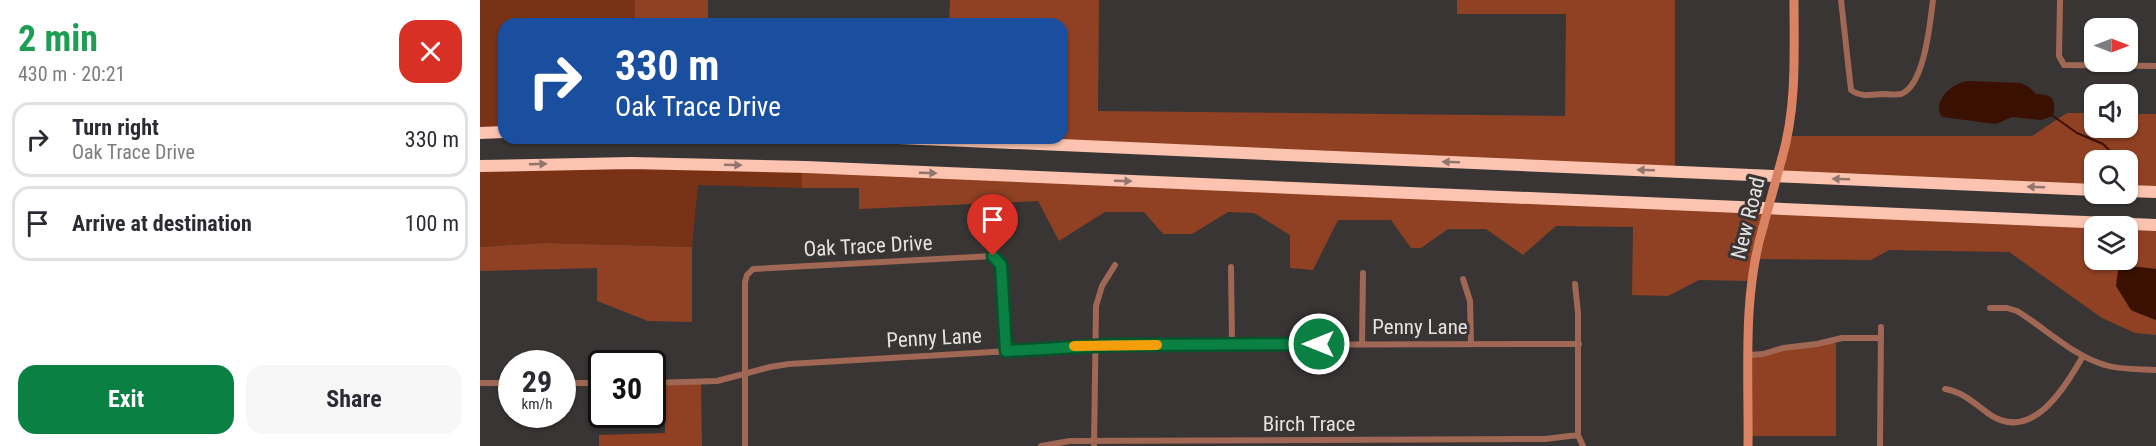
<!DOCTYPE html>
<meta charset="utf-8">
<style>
:root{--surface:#fff;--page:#f7f7f7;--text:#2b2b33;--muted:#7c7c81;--line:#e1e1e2;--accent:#0b8043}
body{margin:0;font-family:"Roboto Condensed",sans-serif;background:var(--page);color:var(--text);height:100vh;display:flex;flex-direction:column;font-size:22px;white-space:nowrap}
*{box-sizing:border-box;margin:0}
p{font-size:20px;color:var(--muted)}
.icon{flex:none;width:33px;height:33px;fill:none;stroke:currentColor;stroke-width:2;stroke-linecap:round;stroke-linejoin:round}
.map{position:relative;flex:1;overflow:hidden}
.side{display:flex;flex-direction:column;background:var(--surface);width:480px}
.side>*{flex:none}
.top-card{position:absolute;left:18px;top:18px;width:570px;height:126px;border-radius:18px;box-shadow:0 2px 4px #0004;background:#1a4fa0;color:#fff;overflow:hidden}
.needle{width:39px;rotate:90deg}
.tools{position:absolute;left:1604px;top:18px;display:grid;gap:12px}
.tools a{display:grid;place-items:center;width:54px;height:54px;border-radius:12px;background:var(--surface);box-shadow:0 2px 4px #0004;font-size:30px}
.speed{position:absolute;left:18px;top:350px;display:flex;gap:12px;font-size:30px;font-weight:700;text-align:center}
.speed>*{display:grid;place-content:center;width:78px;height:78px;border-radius:50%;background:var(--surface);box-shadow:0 2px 4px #0004;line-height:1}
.speed small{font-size:15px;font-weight:400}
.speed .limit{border:3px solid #111;border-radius:9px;background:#fff;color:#111}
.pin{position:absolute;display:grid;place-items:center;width:51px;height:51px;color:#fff;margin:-62px -26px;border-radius:50% 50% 50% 0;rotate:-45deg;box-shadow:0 0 6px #0007}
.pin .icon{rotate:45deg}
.me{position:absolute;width:66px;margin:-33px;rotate:270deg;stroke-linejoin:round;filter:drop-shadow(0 0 4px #0008)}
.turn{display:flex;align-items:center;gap:21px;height:126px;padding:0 18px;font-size:27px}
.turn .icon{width:78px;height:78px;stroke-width:2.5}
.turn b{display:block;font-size:42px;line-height:51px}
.round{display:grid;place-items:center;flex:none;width:63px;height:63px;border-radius:18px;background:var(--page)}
.overview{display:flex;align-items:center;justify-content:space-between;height:102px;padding:0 18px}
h1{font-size:36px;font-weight:700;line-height:45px;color:#1e9e55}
.button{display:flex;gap:12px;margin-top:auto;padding:12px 18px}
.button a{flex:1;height:69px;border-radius:18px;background:var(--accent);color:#fff;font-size:24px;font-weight:700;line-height:69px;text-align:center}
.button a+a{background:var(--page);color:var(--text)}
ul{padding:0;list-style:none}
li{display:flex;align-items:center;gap:18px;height:75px;margin:0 12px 9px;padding:0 6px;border:3px solid var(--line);border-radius:18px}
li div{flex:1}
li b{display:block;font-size:22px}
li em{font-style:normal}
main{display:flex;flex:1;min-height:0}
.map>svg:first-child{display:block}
.green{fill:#793215}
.forest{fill:#904123;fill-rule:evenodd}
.water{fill:#391002}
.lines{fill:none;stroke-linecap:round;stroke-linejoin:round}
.stream{stroke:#391002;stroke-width:2}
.street{stroke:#a06854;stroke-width:6}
.secondary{stroke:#db8262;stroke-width:9}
.highway{stroke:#fcc4b0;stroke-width:12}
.secondary-bridge{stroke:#db8262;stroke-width:9}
.oneway{fill:#90756c}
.route-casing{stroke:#07532c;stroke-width:15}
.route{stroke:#0b8043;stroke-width:10}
.slow{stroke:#f59e0b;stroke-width:10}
.labels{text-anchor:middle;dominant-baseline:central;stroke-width:6;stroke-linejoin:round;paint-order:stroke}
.street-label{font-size:21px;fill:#e4e2e1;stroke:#383534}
</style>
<main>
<section class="side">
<div class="overview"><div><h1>2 min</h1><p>430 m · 20:21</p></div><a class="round" style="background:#d93025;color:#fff"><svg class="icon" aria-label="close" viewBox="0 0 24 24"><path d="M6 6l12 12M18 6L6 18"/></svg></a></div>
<ul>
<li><svg class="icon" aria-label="right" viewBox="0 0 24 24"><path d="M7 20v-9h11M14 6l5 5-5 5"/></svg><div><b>Turn right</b><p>Oak Trace Drive</p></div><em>330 m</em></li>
<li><svg class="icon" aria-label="arrive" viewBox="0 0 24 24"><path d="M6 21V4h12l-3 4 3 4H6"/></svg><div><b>Arrive at destination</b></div><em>100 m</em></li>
</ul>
<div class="button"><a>Exit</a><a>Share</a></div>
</section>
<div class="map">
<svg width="1676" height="446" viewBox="0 0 1676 446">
<rect width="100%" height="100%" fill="#383534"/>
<path class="green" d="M0,0H155V24H24V132L0,133Z
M0,166L322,167V188L218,185L212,247L65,243L0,247Z"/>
<path class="forest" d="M155,0H228V24H155Z
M470,0H619L618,111L1085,116L1086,14H977V0H1195V172L419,138H582V24H469Z
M1587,113H1614V128H1647V114H1676V192L1647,191V160H1614V190L1297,176L1308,136H1552Z
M322,167L1676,225V269L1648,266L1651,310L1676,320V335L1655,333L1622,318L1529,252L1409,250L1391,260L1275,259L1271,281L1219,280L1188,296L1152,295L1153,227L1076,226L1043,255L1006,229H968L941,248H931L911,220H858L833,270L810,268V235L774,213L748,212L712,234H683L664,212H625L579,241L558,201L379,209V188H322ZM1614,226H1647V260H1614Z
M65,243L212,247V322L168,321L117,301V268L0,271V247Z
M1356,339V436H1268L1269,355Z
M185,383H221L222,446H119V435L185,433Z"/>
<path class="water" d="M1488,81L1541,83L1549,87L1556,94C1573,94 1577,100 1573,116L1561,120L1532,117L1516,124L1462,117C1451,102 1473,82 1488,81Z
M1648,266L1676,269V320L1651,310L1636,286L1638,270Z"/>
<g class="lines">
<path class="stream" d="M1573,116L1597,133L1623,144L1639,160
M1647,169L1656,178"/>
<path class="street" d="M1361,0L1371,90C1380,97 1391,95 1402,94C1408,94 1415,95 1421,94C1445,85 1450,22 1453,0
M1580,0L1579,56L1584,65L1676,66
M751,267L752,345
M983,279L990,301L991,344
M1095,284L1098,313V435L1103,446
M1510,308H1527L1537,311C1565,328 1593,356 1625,365C1641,370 1659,369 1676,370
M882,344L883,273
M1269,355L1283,354L1303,348L1337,344L1362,338H1401
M0,383H32
M82,383H122
M172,383L237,381L290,367L309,364L632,345L1099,344
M1465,389C1483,392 1494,403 1509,414C1552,444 1585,387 1603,356
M265,446V282L267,275L273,269L513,256L521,265L526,351
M561,446L590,441L1065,439L1098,435
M614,446L616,306L622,286L635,265
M1400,446L1401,327"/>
<path class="secondary" d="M1302,158C1317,106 1314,53 1314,0
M1268,446C1269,374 1262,297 1283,227"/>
<path class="highway" d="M0,133L24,132
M419,138L1614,190
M0,166L151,163L326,167L1676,225
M1647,191L1676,192"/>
<path class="secondary-bridge" d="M1283,227L1302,158"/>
</g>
<defs><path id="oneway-solid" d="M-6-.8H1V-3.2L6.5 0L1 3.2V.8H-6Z" transform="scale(1.5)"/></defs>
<g class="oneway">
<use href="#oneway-solid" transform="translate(971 162) rotate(-178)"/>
<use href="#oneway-solid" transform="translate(58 164) rotate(-2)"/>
<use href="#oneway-solid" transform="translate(253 165) rotate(2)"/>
<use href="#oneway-solid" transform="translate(1166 170) rotate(-178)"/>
<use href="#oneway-solid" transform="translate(448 173) rotate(2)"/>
<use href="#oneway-solid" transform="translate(1361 179) rotate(-178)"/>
<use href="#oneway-solid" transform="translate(643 181) rotate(2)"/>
<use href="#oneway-solid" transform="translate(1556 187) rotate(-178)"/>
</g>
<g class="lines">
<g class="route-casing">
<path id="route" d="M513,256L521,265L526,351L632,345L839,344"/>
</g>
<use href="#route" class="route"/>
<path class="slow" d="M594,346L677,345"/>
</g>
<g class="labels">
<g class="street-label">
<text transform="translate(1268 218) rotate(-76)">New Road</text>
<text transform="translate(388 246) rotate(-3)">Oak Trace Drive</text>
<text x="940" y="327">Penny Lane</text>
<text transform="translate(454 338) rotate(-3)">Penny Lane</text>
<text x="829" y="424">Birch Trace</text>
</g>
</g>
</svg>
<div class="tools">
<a><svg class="needle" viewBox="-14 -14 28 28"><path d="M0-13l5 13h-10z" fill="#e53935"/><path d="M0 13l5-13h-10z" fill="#7c7c81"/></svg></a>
<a><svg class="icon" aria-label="sound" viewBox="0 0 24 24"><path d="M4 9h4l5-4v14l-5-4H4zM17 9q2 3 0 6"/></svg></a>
<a><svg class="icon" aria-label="search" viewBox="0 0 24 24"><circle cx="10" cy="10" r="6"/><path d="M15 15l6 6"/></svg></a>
<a><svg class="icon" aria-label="layers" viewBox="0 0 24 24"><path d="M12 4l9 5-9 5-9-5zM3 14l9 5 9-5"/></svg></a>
</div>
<div class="speed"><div>29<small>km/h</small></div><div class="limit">30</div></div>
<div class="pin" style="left:513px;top:256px;background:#d93025"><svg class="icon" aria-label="arrive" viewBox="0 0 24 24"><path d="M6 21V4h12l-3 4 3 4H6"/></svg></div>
<svg class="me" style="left:839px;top:344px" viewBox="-20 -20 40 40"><circle r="17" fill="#0b8043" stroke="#fff" stroke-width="3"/><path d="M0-11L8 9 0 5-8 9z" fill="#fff"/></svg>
<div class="top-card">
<div class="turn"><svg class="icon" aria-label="right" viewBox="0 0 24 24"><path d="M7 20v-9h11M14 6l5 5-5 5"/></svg><div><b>330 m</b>Oak Trace Drive</div></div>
</div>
</div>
</main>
